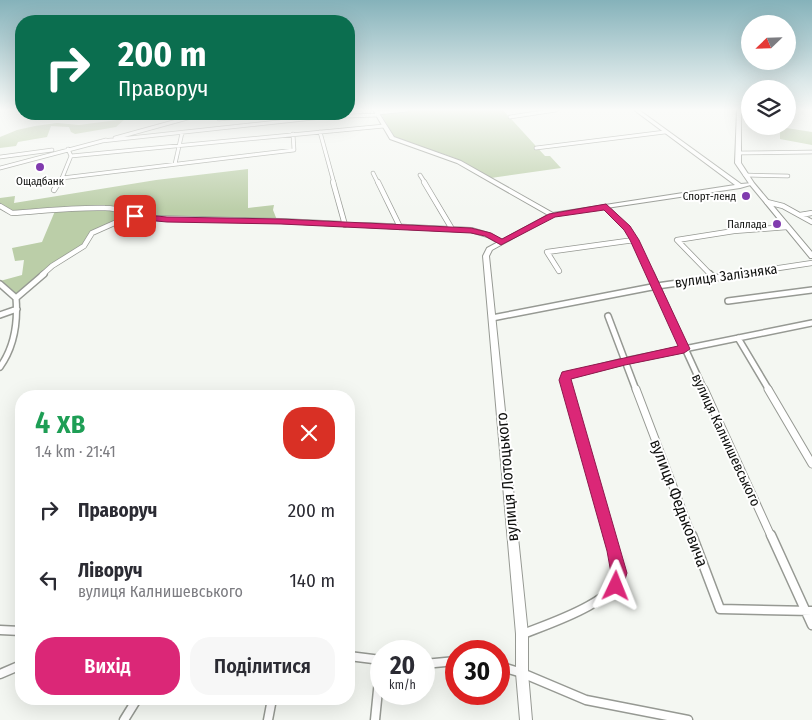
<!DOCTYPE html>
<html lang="uk">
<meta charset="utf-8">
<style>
:root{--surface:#fff;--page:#f7f7f7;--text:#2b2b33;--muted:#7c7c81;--accent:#db2777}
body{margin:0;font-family:"Fira Sans Condensed",sans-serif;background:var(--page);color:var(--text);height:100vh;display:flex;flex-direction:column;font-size:19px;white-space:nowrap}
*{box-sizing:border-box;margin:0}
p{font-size:16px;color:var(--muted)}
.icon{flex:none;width:28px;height:28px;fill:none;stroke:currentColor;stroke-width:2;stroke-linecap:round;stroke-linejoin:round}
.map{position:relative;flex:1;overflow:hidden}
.sheet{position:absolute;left:15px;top:390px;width:340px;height:315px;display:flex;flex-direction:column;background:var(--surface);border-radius:20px;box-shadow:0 5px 20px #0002}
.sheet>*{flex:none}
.top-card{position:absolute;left:15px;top:15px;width:340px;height:105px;border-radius:20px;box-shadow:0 5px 20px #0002;background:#0b6e4f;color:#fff;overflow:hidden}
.needle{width:32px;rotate:247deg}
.buttons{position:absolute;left:741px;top:15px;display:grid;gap:10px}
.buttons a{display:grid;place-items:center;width:55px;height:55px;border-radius:50%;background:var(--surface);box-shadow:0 5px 20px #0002;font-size:25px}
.speed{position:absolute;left:370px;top:640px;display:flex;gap:10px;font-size:25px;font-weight:700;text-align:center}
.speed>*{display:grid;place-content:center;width:65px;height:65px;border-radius:50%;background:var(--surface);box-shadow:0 5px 20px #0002;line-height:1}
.speed small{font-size:12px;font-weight:400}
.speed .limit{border:8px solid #d22;background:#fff;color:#111}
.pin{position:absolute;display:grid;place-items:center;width:42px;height:42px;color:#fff;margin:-21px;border-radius:10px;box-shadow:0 2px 8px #0006}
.me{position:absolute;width:55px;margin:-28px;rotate:2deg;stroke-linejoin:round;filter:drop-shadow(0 0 4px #0008)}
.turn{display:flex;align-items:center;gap:18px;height:105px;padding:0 20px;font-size:22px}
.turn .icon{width:65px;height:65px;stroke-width:2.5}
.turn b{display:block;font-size:35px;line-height:42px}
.round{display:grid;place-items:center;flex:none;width:52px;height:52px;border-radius:20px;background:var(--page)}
.summary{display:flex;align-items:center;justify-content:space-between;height:85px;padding:0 20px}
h1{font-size:30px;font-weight:600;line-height:38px;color:#1e9e55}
.primary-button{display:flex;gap:10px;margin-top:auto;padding:10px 20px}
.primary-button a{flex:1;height:58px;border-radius:20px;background:var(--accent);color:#fff;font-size:20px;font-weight:600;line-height:58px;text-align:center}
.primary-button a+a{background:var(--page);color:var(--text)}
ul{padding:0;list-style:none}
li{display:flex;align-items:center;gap:15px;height:70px;padding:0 20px}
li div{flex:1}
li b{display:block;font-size:19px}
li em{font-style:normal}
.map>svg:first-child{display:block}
.green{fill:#bbcea8}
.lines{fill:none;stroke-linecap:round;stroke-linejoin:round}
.street-far4-casing{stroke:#969993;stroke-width:4.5}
.street-far3-casing{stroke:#969993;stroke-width:6}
.street-far2-casing{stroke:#969993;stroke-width:8}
.street-far1-casing{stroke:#969993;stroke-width:9}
.street-casing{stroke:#969993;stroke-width:11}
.secondary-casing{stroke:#969993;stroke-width:2}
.primary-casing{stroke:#969993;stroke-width:2}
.street-far4{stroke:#fff;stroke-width:3}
.street-far3{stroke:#fff;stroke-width:4.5}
.street-far2{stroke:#fff;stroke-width:5}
.street-far1{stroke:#fff;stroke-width:7}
.street{stroke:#fff;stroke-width:8}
.secondary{fill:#fff;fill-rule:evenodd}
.primary{fill:#fff;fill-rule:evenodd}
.route{fill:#db2777;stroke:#8e194d}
.poi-dot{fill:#803bae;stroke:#fff;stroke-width:2}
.labels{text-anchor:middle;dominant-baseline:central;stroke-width:4;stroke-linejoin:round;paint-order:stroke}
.far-poi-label{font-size:11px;fill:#0f100e;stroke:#fff;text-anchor:end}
.street-label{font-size:14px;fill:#0f100e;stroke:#fff}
.near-street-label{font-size:16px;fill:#0f100e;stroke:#fff}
</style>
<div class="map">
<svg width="812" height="720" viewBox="0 0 812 720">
<rect width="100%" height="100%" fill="#f4f7f2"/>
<path class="green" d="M414,110H503L545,156H550L561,168L491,178L455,158L399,139L394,136L381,114Z
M125,119L116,127L75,134L71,132L69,127L51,126L47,137L18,142L16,146L0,148V137L17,130L35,126L57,123L79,125Z
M780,127L812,132V145L780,139Z
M248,169V208L274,205L273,210L277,220L128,215L99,228L83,246L16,294L0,281L22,275L24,260L15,261L12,248L42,242L55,211L13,212L0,206V198L15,196L14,203L156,180Z"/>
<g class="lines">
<g class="street-far4-casing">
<path id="street-far4" d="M740,112L750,110
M377,113L407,110
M293,114L311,116
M320,117L378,115
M510,117L556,110
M219,119L274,114
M320,132L334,183
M115,138L202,114
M102,141L323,117
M536,148L665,132
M68,149L71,156L384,126
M738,153L812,152
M71,156L62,178L294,150L293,134
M0,157L52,150
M175,164L182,133
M0,168L106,140
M373,173L378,183
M420,175L425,183
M745,175L788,176
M58,183L62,178"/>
</g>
<g class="street-far3-casing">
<path id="street-far3" d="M333,182L345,225
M378,182L400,227
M424,182L452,229
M54,190L59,182
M767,202L783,206L812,222
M0,206L12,213C43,211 74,207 105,208C121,208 134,216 150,218L281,221L471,230L488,235L501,242
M606,207L627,228L651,275
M800,215L812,213
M559,271L547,252L634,240
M42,275L52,266L84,246L92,233L128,217L130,214
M711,275L677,240L734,231L787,227
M733,275L812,263"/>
</g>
<g class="street-far2-casing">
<path id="street-far2" d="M651,274L704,390
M710,274L714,278
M0,284L16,298C18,323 15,346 0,367
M16,298L44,274
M728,301L812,290
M0,315L17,309
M608,316L636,390
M492,318L657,286L741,274
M738,338L769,390
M568,390L565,380L566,376L625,361L812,323"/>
</g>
<g class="street-far1-casing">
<path id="street-far1" d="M568,389L609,536
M636,389L692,536
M704,389L771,536
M768,389L812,464"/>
</g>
<g class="street-casing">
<path id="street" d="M692,535L720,609L812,611
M771,535L812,625
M0,630L21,631
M523,634C545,625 621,601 619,572C618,560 612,547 608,535
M349,656L381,660
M424,664L456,661
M499,666L522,673L586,700L688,720
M0,674L21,665
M124,720L137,699
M268,720L272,699
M375,720L381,660"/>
</g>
<g class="secondary-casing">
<path id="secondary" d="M373,110H377L394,137L461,161L553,213L735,185L634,110H639L741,184L752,183L754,184L740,188L553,216L492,250L489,256L528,634V673L532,720H520L516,673V634L483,256L487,248L548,215L457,163L390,139Z"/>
</g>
<g class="primary-casing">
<path id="primary" d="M737,110H741V163L754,183L812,252V258H810L750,185L735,163Z"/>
</g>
<use href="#street-far4" class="street-far4"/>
<use href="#street-far3" class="street-far3"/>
<use href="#street-far2" class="street-far2"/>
<use href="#street-far1" class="street-far1"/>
<use href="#street" class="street"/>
<use href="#secondary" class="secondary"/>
<use href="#primary" class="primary"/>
</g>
<linearGradient id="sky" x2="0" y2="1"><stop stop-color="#85b2ba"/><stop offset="0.52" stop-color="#fafbf9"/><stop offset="1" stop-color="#fafbf9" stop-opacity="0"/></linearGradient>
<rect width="812" height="211" fill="url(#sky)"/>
<path class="route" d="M606,204L630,226L639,240L690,349L684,353L625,365L571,379L627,573L621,592L616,594L610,592L608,586L611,573L607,551L559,380L562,372L566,371L678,346L630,240L624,230L604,210L555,217L501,245L485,236L471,233L281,224L167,222L135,219L131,216L135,214L167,217L281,219L471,228L491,233L502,239L549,214Z"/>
<g class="poi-dot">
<circle cx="40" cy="167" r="5"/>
<circle cx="746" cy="196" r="5"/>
<circle cx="777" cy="224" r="5"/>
</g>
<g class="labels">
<g class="far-poi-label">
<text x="40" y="181" text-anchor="middle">Ощадбанк</text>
<text x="736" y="196">Спорт-ленд</text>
<text x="767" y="224">Паллада</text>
</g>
<g class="street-label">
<text transform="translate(726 276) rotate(-8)">вулиця Залізняка</text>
<text transform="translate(726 440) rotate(65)">вулиця Калнишевського</text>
</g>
<g class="near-street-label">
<text transform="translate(507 477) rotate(-95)">вулиця Лотоцького</text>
<text transform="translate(679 503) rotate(69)">вулиця Федьковича</text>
</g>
</g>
</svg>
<div class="buttons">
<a><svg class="needle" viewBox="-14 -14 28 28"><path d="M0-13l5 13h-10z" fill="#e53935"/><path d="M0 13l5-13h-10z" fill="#7c7c81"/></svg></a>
<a><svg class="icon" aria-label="layers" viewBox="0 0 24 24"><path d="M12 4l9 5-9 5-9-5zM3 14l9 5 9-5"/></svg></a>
</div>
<div class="speed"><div>20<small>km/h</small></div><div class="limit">30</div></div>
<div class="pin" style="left:135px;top:216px;background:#d93025"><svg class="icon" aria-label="arrive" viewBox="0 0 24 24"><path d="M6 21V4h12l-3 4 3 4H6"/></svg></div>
<svg class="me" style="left:616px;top:586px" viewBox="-20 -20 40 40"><path d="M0-17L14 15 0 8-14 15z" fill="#db2777" stroke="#fff" stroke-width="4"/></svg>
<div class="top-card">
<div class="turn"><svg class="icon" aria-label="right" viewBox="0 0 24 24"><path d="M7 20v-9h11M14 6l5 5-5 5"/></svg><div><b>200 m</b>Праворуч</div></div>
</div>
<section class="sheet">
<div class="summary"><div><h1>4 хв</h1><p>1.4 km · 21:41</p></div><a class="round" style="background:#d93025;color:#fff"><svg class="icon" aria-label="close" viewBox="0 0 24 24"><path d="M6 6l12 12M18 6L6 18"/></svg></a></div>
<ul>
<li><svg class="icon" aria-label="right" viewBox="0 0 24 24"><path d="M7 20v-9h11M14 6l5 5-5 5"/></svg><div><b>Праворуч</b></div><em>200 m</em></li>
<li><svg class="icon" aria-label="left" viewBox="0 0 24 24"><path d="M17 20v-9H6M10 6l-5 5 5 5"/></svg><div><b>Ліворуч</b><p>вулиця Калнишевського</p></div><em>140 m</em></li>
</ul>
<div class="primary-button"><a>Вихід</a><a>Поділитися</a></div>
</section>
</div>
